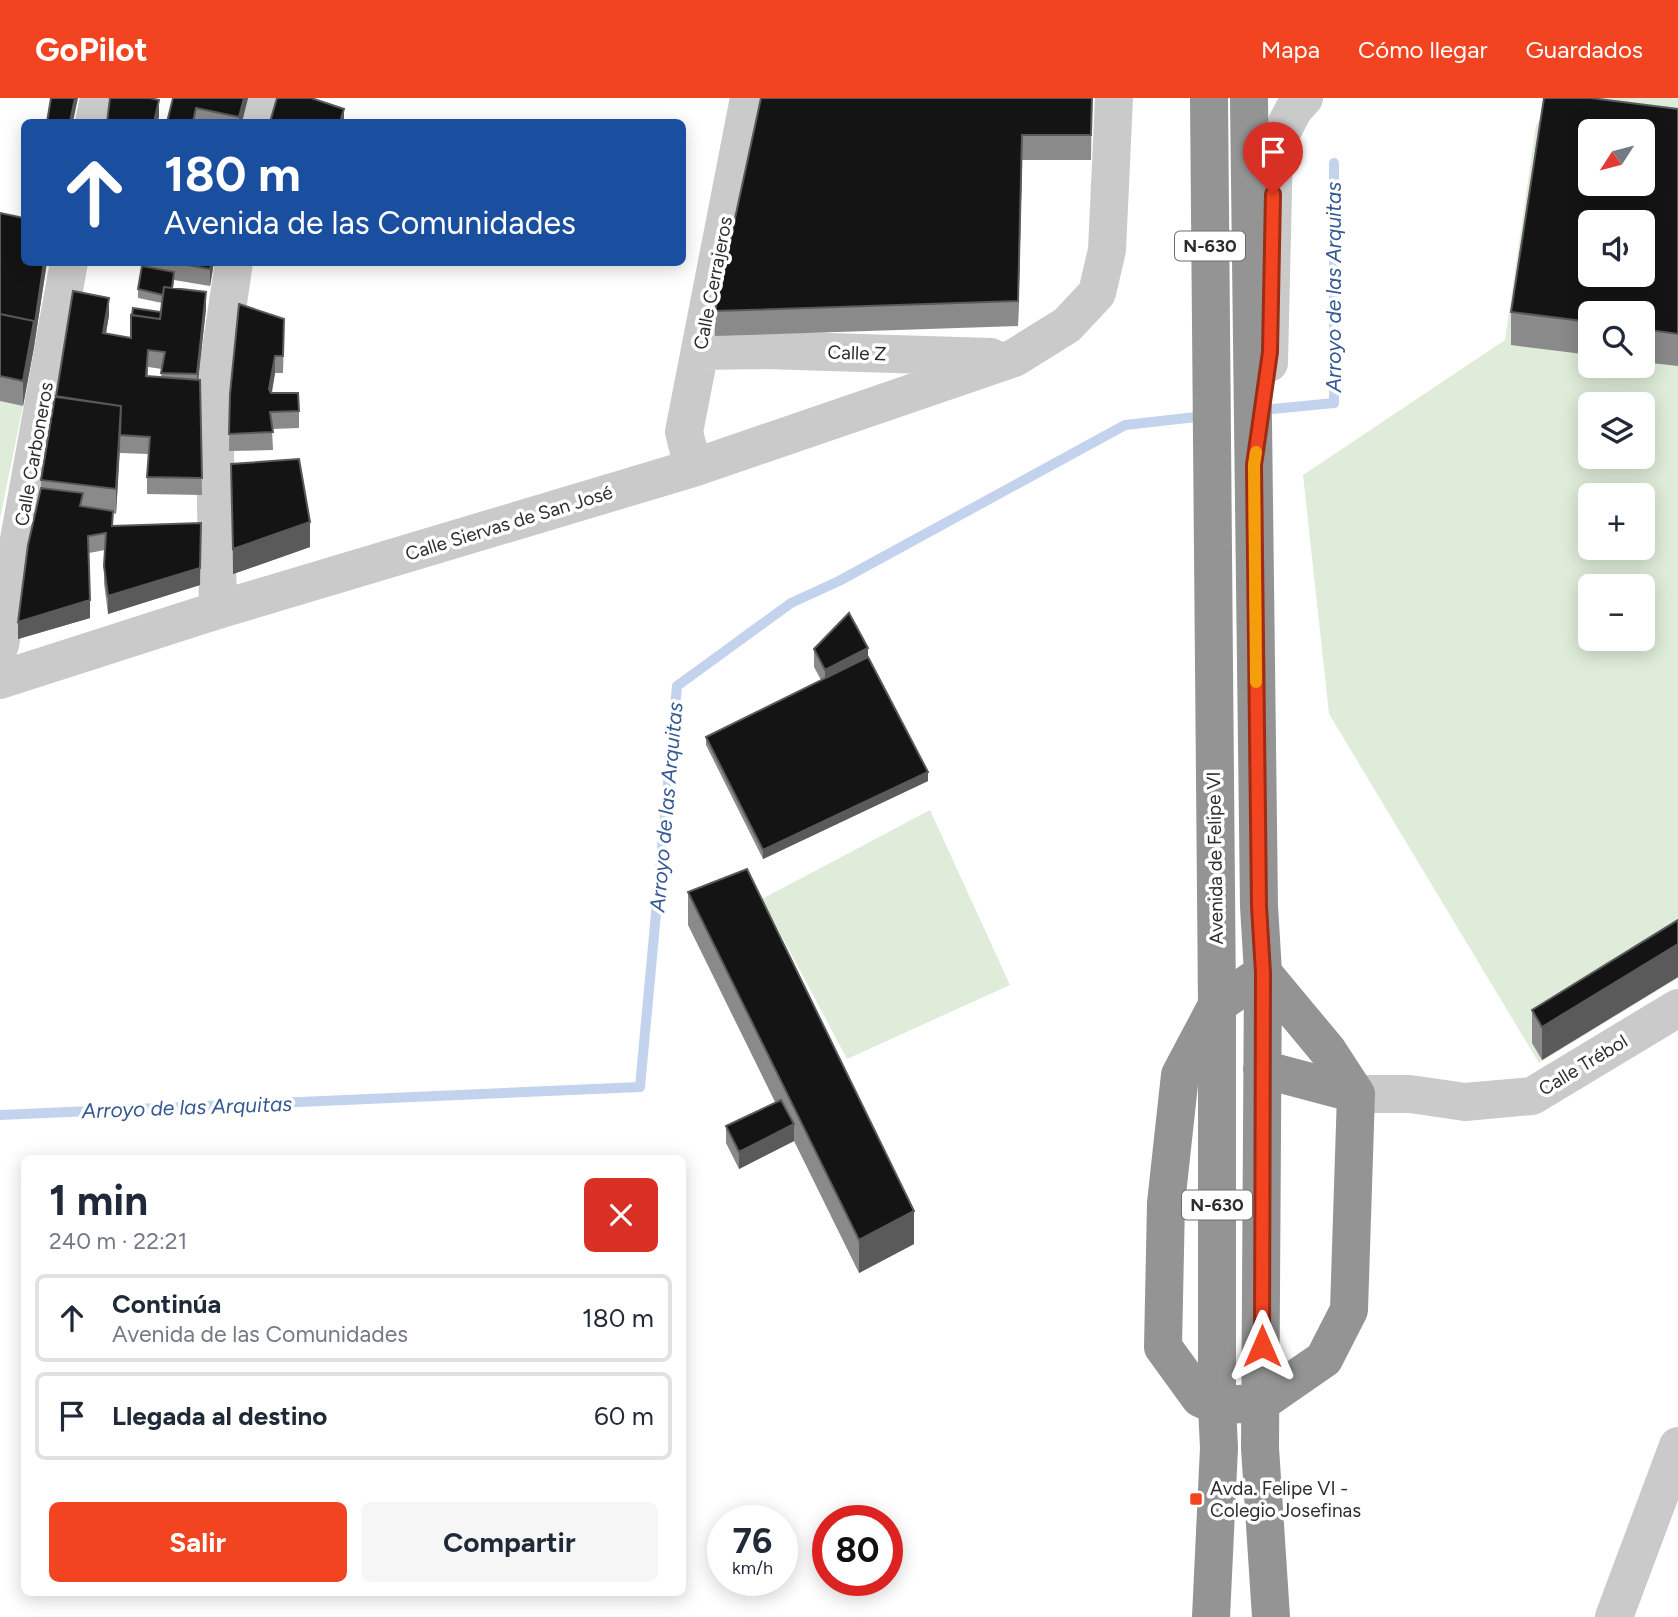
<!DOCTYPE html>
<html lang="es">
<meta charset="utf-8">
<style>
:root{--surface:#fff;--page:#f6f6f7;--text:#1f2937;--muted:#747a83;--line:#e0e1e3;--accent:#f24421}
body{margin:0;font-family:Figtree,sans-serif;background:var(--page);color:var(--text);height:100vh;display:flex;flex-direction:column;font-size:26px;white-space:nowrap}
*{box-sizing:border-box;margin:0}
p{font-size:23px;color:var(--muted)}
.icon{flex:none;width:38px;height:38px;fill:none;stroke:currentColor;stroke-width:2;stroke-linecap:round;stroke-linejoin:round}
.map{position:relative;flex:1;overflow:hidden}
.details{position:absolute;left:21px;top:1057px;width:665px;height:441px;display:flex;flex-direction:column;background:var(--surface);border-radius:10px;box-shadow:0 4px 18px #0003}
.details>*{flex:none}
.guide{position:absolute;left:21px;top:21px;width:665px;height:147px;border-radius:10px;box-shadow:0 4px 18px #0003;background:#1a4fa0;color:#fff;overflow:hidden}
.needle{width:46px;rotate:234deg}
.tools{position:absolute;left:1578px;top:21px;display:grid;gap:14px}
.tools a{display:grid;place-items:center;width:77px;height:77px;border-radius:10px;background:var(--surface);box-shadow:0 4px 18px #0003;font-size:35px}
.speed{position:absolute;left:707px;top:1407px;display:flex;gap:14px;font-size:35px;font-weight:700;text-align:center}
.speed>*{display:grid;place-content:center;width:91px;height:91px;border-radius:50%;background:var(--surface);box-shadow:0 4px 18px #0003;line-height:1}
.speed small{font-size:18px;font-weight:400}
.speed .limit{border:10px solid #d22;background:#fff;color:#111}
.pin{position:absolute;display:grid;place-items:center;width:60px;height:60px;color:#fff;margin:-72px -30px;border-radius:50% 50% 50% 0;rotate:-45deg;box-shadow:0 0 7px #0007}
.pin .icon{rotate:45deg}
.me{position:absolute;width:77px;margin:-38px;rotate:0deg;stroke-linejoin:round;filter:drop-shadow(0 0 5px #0008)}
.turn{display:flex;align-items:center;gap:24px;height:147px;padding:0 28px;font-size:32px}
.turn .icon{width:91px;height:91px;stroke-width:2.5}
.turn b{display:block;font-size:49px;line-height:60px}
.round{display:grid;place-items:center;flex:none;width:74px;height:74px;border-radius:10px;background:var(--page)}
.summary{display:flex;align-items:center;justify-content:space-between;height:119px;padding:0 28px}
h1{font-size:42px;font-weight:700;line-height:52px}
.cta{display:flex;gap:14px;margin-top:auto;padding:14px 28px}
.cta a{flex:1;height:80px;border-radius:10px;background:var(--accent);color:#fff;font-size:28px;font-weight:700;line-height:80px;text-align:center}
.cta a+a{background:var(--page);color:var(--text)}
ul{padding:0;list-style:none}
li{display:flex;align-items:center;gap:21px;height:88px;margin:0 14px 10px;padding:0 14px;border:4px solid var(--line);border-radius:10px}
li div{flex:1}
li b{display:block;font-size:26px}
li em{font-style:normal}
header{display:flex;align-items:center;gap:42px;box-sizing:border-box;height:98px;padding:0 35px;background:var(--accent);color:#fff}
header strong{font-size:33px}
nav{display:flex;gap:38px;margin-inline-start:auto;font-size:24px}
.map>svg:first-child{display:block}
.green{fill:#dfecd9;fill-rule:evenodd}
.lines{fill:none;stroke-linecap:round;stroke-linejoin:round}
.stream{stroke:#c3d3ee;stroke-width:10}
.minor{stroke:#cacaca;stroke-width:38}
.highway{stroke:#949494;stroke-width:38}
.wall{fill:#8a8a8a;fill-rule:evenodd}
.shaded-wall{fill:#5a5a5a}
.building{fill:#141414;stroke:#5a5a5a;stroke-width:2;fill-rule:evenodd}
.route-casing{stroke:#9d2c15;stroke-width:18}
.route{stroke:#f24421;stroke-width:12}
.slow{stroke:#f59e0b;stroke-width:12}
.poi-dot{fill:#f24421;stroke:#fff;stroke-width:2.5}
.labels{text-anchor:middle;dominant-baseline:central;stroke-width:7;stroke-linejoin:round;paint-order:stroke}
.shield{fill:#fff;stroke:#6c6c6c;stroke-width:2}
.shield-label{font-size:18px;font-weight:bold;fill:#2d2d2d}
.street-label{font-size:19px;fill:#2d2d2d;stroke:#fff}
.poi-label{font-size:19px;fill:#2d2d2d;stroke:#fff;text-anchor:start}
.water-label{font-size:21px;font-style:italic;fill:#355995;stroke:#fff}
</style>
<header>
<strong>GoPilot</strong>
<nav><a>Mapa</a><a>Cómo llegar</a><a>Guardados</a></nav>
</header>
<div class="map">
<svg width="1678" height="1519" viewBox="0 0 1678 1519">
<rect width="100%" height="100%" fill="#fff"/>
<path class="green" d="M1558,0H1678V880L1539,965L1329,616L1303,377L1505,242L1536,27ZM1591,33H1643V86H1591ZM1591,124H1643V177H1591ZM1591,215H1643V268H1591ZM1591,306H1643V359H1591ZM1591,397H1643V450H1591ZM1591,488H1643V541H1591Z
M0,303L23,308L0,421Z
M930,712L1010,887L847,961L762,801Z"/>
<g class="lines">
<path class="stream" d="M1262,312L1334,305V65
M0,1017L640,989L677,588L791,505L839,483L1125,327L1205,318"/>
<path class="minor" d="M94,24L99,0
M258,24L263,0
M700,253L765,252L991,259
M1269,265L1274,49L1294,11L1304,0
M693,370L684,334L749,0
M218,512L214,299L234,164
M0,547L69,164
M0,582L218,512L693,370L1014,260L1067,227L1097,195L1107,152L1114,0
M1356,996H1410L1465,1004L1532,998L1678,910
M1614,1519L1678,1348"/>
<path class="highway" d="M1209,0L1217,907V1308L1219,1350L1211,1519
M1249,0L1259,808L1263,875L1260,1350L1271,1519
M1263,875L1328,953L1356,996L1349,1212L1324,1261L1262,1304L1217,1308L1200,1300L1163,1249L1166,1105L1180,977L1217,907Z
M1262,971L1356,996"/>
</g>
<path class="wall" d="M173,0H248L242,24H167Z
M761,0H1092L1091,62H1022L1018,228L715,238V213Z
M1678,11V268L1643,264V215H1591V257L1511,247V214Z
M0,115L24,164H47L34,249L23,308L0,303Z
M142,164H214L210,188L174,182L173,190L206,211L198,282H200L202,397L147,396V379L149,356L120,355V349L116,416L113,415V428L200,487L108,516L104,485L105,452L89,455L90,520L18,541L41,390V382L56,299L109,217L106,236L131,240L161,214L162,205L138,200V191ZM148,269L162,271L161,279L148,278Z
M284,238L283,275H275L272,295L299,313V330L272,331L273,352L229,353L230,296Z
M231,366L310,449L233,476Z
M814,551L868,559L928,683L763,761L706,647V639L821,582L814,569Z
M688,794L914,1146L859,1175L794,1043L739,1071L726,1045V1028L775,1004L688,827Z
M1678,822V879L1542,962L1532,945V912Z"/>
<path class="shaded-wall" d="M75,0H78L73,24H70Z
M244,0H248L242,24H239V19Z
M159,2V19L158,24H154Z
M344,11V24H340Z
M1022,37V62L1018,228V203Z
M44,164H47L34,249L23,308V283Z
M212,164H214L210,188V171Z
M206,194V211L197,293V276Z
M109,200V217L103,252V235Z
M275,258V275L269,308V291Z
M121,308L120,349L116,416V391Z
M310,424V449L233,476V451Z
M201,425L200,487L108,516V498Z
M90,502V520L18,541V524Z
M868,550V567L825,589V572Z
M928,674V683L763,761V752Z
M1678,846V879L1542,962V929Z
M794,1026V1043L739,1071V1054Z
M914,1113V1146L859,1175V1142Z"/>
<path class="building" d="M51,0H75L70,24H47Z
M110,0H150L159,2L154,24H107Z
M173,0H244L239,19L196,10L193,24H167Z
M277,0H311L344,11L340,24H270Z
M761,0H1092L1091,37H1022L1018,203L715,213Z
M1544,0H1591L1678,11V236L1643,231V215H1591V224L1511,214ZM1591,33H1643V86H1591ZM1591,124H1643V177H1591Z
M0,115L24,120V164H44L34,231V223L0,216Z
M171,164H212L210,171Z
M142,168L174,174L172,190L164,189L163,197L138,191Z
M164,189L206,194L197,276L161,275L165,254L148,252L146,278L200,282L202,380L147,379L150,339L120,337L121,308L56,299L73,193L109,200L103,235L131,240V217L160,221Z
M239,206L284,221L283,258H275L269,291L271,295H298L299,313L270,314L273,334L229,336L230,296Z
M133,210L161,214L160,221L132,217Z
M0,216L34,223L23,283L0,278Z
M55,298L121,308L116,391L41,382Z
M299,361L310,424L233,451L231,366Z
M41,390L83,395L80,408L113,413L112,428L201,425L200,470L108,498L104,468L106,435L88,438L90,502L18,524L28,447Z
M849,515L868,550L825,572L814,551Z
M868,559L928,674L763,752L706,639Z
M747,771L914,1113L859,1142L688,794Z
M1678,822V846L1542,929L1532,912Z
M781,1002L794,1026L739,1054L726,1028Z"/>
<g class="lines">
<g class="route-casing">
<path id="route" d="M1262,1248L1263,875L1259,808L1254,367L1270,254L1273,96"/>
</g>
<use href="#route" class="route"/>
<path class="slow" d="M1256,354L1254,367L1256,584"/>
</g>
<rect class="poi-dot" x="1189" y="1394" width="14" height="14" rx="3.5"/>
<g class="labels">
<g class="shield">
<rect x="1175" y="133.5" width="70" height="29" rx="5"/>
<rect x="1182" y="1092.5" width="70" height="29" rx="5"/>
</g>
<g class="shield-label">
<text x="1210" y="148">N-630</text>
<text x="1217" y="1107">N-630</text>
</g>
<g class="street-label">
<text transform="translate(713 185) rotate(-79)">Calle Cerrajeros</text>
<text transform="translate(857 255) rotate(2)">Calle Z</text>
<text transform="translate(34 356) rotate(-80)">Calle Carboneros</text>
<text transform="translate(509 425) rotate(-17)">Calle Siervas de San José</text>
<text transform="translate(1215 760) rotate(-91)">Avenida de Felipe VI</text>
<text transform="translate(1583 967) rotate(-31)">Calle Trébol</text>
</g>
<g class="poi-label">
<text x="1210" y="1390">Avda. Felipe VI -<tspan x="1210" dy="22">Colegio Josefinas</tspan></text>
</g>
<g class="water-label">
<text transform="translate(1333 189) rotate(-90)">Arroyo de las Arquitas</text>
<text transform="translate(666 709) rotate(-85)">Arroyo de las Arquitas</text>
<text transform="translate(187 1009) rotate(-2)">Arroyo de las Arquitas</text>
</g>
</g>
</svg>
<div class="tools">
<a><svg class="needle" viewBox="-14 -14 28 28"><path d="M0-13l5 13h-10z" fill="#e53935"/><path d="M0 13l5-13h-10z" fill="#747a83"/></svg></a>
<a><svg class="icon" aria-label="sound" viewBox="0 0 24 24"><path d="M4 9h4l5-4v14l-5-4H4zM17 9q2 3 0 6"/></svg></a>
<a><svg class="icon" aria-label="search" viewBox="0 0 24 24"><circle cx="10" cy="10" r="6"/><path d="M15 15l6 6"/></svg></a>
<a><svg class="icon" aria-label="layers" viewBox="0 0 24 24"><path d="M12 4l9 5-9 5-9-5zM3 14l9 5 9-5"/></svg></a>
<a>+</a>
<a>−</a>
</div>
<div class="speed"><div>76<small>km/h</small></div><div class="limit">80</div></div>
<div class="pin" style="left:1273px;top:96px;background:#d93025"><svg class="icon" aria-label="arrive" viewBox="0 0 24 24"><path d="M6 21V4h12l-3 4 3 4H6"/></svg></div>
<svg class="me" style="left:1262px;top:1248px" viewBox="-20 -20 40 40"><path d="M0-17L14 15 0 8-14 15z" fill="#f24421" stroke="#fff" stroke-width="4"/></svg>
<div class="guide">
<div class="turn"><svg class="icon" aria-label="ahead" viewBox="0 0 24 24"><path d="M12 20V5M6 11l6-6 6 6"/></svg><div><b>180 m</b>Avenida de las Comunidades</div></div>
</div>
<section class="details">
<div class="summary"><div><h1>1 min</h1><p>240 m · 22:21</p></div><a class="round" style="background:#d93025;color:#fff"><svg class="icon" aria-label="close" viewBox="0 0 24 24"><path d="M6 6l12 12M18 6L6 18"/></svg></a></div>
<ul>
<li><svg class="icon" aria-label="ahead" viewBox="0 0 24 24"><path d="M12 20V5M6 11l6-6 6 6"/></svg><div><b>Continúa</b><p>Avenida de las Comunidades</p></div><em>180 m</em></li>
<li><svg class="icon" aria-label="arrive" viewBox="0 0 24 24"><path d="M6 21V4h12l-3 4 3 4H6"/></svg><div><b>Llegada al destino</b></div><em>60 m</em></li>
</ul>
<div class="cta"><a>Salir</a><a>Compartir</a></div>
</section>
</div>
